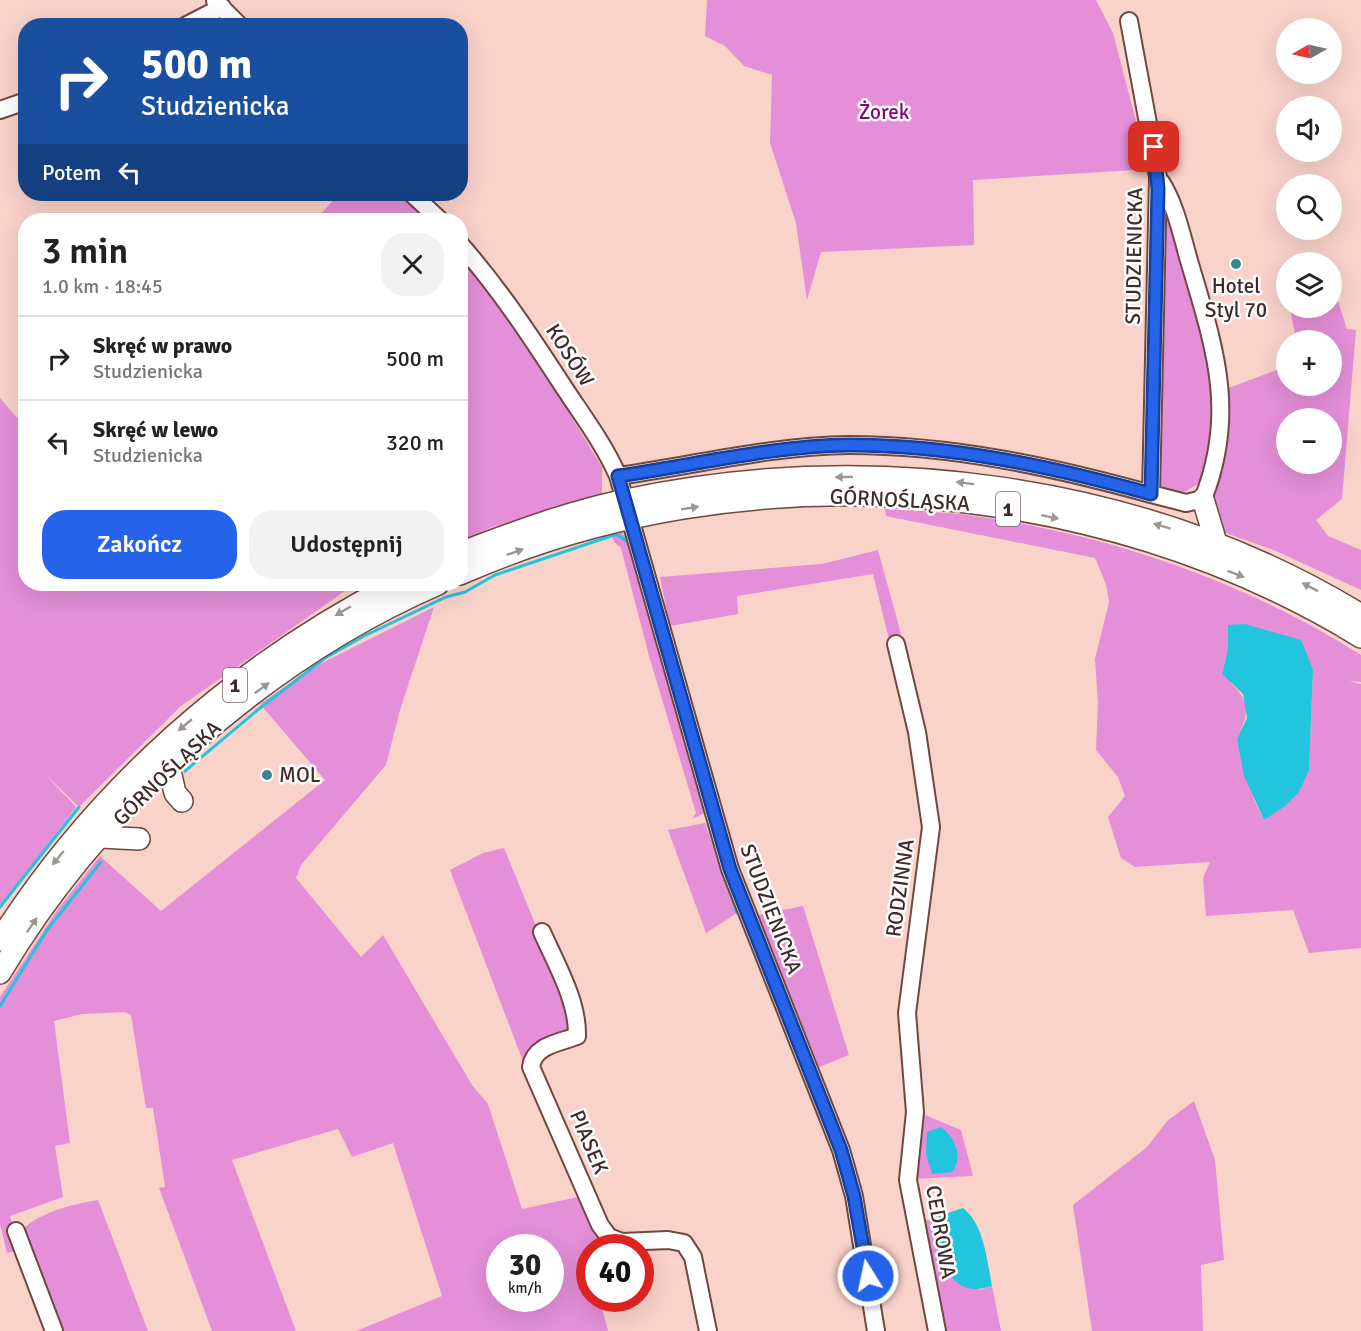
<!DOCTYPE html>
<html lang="pl">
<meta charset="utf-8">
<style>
:root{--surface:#fff;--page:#f2f2f2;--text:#222;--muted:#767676;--line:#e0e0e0;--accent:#2563eb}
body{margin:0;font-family:Signika,sans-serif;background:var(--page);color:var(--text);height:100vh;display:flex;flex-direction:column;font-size:22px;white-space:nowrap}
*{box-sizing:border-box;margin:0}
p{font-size:20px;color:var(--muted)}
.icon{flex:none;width:33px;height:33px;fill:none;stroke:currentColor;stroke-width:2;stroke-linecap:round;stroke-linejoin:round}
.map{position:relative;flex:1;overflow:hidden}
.details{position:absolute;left:18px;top:213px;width:450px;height:378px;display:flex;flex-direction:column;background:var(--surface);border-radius:24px;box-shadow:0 6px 24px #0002}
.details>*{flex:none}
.hud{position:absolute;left:18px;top:18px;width:450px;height:183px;border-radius:24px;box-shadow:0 6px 24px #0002;background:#1a4fa0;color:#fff;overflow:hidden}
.needle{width:39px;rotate:261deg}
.fabs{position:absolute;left:1276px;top:18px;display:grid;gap:12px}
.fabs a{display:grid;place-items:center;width:66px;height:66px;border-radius:50%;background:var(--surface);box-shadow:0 6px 24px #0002;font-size:30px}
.speed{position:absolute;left:486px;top:1234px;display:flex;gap:12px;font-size:30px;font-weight:700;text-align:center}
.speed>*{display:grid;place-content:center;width:78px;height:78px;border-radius:50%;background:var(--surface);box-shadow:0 6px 24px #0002;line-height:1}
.speed small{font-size:15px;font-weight:400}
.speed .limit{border:9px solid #d22;background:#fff;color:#111}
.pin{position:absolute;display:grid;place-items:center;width:51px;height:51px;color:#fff;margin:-26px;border-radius:12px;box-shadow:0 3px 9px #0006}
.me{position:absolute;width:66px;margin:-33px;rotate:350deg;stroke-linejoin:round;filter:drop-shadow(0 0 4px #0008)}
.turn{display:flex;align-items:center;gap:21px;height:126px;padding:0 24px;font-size:27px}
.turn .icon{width:78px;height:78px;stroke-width:2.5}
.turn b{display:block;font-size:42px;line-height:51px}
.then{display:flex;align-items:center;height:57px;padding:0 24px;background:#0003;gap:12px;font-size:22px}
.round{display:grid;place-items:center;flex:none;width:63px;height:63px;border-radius:24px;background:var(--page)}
.head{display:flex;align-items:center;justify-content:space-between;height:102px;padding:0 24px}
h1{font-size:36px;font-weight:600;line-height:45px}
.primary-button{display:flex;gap:12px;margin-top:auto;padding:12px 24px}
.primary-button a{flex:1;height:69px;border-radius:24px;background:var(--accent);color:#fff;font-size:24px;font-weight:600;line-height:69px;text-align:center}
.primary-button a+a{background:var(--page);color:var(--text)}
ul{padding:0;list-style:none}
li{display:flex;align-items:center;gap:18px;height:84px;padding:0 24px;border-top:2px solid var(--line)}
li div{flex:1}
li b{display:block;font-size:22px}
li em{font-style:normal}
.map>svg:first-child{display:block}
.green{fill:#e48fd8;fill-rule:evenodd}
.water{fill:#23c4dd}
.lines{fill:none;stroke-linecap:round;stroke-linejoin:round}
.stream{stroke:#23c4dd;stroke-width:3}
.minor-casing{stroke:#704840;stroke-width:20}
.major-casing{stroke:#704840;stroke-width:24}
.minor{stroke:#fff;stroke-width:16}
.major{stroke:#fff;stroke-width:21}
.oneway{fill:#9e9594}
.route-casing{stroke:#184099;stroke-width:15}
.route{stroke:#2563eb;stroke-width:10}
.poi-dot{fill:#3d828f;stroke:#fdfdfd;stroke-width:2}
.labels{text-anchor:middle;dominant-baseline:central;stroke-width:5;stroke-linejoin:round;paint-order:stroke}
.shield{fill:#fdfdfd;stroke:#776a68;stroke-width:1.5}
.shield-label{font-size:20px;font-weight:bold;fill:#3e2b28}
.park-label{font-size:21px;fill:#83067a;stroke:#fdfdfd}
.street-label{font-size:21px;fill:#3e2b28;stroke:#fdfdfd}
.poi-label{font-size:21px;fill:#3e2b28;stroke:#fdfdfd}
</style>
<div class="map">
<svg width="1361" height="1331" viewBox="0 0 1361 1331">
<rect width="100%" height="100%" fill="#f9d2ca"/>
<path class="green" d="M707,0H1096L1113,33L1143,148L1135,170L973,180L974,245L821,252L807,300L796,223L770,143L772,75L744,66L725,46L705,36Z
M327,194H403L432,220H316L333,200Z
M1162,199L1175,234L1210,364L1215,438L1200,483L1181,494L1167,493L1157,480Z
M460,248L478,264L602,467V494L492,527L461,540Z
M1332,283L1347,329L1356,330L1342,499L1316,520L1328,536L1361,550V590L1276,551L1223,532L1211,503L1227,442L1226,389L1287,366V386H1332V340H1296L1290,308H1332ZM1287,418H1332V464H1287Z
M0,398L25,427L26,584H355L181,706L79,807L43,772L76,807L0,908Z
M885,509C917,511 950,512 981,517C1114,536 1248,583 1361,655V682L1349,681L1361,684V948L1309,953L1293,910L1206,916L1203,878L1210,862L1135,867L1121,858L1108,817L1125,796L1118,777L1096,750L1098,703L1095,659L1109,602L1106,584L1095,558L886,516ZM1228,626L1313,670L1309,770L1264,820L1254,800L1237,739C1253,705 1247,698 1222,674L1228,649Z
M621,531L630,543L707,812L692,819L696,813L649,656L621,548L614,542L611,532Z
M878,550L901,634L889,640L873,574L737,596L738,614L670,626L660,577L822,564Z
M434,607L400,710L386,765L301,865L296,878L361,957L383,935L472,1085L488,1104L522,1209L583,1196L621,1248H590V1299H600L608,1331H356L442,1296L393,1143L352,1157L338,1129L232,1160L296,1331H212L159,1188L165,1187L153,1108H146L131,1015L125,1012L82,1014L54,1021L70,1143L55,1146L63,1197L10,1216L20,1250L7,1253L0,1224V997L58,909L100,856L161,911L325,780L260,704L314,667ZM500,1248H550V1299H500Z
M705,823L737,913L706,933L668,830Z
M504,848L571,1011L574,1030L539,1043L523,1061L450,870L483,853Z
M803,906L849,1055L819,1067L758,915Z
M1194,1101L1215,1160L1224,1260L1201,1265L1203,1331H1092L1073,1205L1147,1147L1167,1121Z
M920,1113L961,1130L973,1176L914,1179Z
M98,1200L148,1331H60L21,1230C44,1211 69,1205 98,1200Z
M936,1217L941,1261L980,1290L992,1286L1001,1331H942L920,1222Z"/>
<path class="water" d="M1245,624L1301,640L1313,670L1309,770L1299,792L1285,806L1264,820L1244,776L1237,739L1247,718L1243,694L1222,674L1228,649V625Z
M941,1127C955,1137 963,1156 953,1172L932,1174L926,1154L927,1132Z
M963,1208C984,1224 987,1260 992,1286C944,1302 940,1250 936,1217Z"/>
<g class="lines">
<path class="stream" d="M185,771L260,708L325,658L364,636L446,597L465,592L495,575L614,535H618L628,542L634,562
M696,779L704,809
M708,824L720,862
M725,877L737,913
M0,907L79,807
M0,1006L47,930L101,862"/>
<g class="minor-casing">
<path id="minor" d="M215,1L240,26
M185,26L222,7
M0,110L26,101
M412,194L440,220
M460,244C499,288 531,337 563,386C582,415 604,444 618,476L730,869L841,1150L854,1196L876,1331
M618,476C695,465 772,446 849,445C952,445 1053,467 1151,494L1158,177L1129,21
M1151,494L1186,503L1203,499C1237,413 1215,349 1190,264C1182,237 1176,205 1161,182
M896,644L917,732L931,827L907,1013L915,1112L908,1180L937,1331
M542,932C556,964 578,1001 577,1036C559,1043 534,1045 531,1067L600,1225L609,1237L622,1242L668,1240L684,1243L693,1257L708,1331
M16,1231L54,1331"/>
</g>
<g class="major-casing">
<path id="major" d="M1203,499L1217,546
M460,553C515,532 569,512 626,500C871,448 1145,483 1361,615
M460,574C745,448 1097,475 1361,637
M169,766L175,793L182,801
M101,837L139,839
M0,940C97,788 235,666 395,584
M0,973C97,809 263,660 438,584"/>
</g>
<use href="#minor" class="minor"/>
<use href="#major" class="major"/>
</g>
<defs><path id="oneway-solid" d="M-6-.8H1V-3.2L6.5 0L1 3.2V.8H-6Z" transform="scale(1.5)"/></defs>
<g class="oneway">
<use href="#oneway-solid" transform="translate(844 477) rotate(179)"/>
<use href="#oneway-solid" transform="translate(965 483) rotate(-173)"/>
<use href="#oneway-solid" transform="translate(690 508) rotate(-9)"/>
<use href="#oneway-solid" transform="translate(1050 517) rotate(12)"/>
<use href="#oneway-solid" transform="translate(1162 526) rotate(-163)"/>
<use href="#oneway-solid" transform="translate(515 552) rotate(-19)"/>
<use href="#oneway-solid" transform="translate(1236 574) rotate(21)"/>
<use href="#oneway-solid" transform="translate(1310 587) rotate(-153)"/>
<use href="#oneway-solid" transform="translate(343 611) rotate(150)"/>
<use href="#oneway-solid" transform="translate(262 688) rotate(-36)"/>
<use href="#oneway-solid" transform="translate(185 725) rotate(140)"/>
<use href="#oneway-solid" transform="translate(58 858) rotate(129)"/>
<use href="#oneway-solid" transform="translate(32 925) rotate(-55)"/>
</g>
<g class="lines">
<g class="route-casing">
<path id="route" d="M868,1276L854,1196L841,1150L730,869L618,476C695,465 772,446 849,445C952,445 1053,467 1151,494L1158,189L1154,147"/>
</g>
<use href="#route" class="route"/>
</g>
<g class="poi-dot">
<circle cx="1236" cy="264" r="6"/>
<circle cx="267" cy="775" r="6"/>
</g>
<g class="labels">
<g class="shield">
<rect x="996" y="492" width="24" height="34" rx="4.5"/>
<rect x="223" y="668" width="24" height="34" rx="4.5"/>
</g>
<g class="shield-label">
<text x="1008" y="509">1</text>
<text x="235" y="685">1</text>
</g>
<g class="park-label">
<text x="884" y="112">Żorek</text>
</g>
<g class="street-label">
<text transform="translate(1134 256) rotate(-89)">STUDZIENICKA</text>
<text transform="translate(570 355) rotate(57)">KOSÓW</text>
<text transform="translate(900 500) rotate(3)">GÓRNOŚLĄSKA</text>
<text transform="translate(167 773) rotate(-44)">GÓRNOŚLĄSKA</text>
<text transform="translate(900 888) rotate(-82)">RODZINNA</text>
<text transform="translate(771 909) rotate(69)">STUDZIENICKA</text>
<text transform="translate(589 1142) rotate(67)">PIASEK</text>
<text transform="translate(941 1232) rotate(80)">CEDROWA</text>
</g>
<g class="poi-label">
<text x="1236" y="286">Hotel<tspan x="1236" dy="24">Styl 70</tspan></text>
<text x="279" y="775" text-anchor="start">MOL</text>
</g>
</g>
</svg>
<div class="fabs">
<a><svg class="needle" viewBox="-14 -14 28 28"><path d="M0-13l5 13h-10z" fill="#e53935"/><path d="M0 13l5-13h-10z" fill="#767676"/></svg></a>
<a><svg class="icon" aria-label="sound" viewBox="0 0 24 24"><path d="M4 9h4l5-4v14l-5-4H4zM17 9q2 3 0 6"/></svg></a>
<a><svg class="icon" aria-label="search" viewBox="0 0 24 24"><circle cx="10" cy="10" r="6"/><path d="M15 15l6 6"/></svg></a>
<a><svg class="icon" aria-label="layers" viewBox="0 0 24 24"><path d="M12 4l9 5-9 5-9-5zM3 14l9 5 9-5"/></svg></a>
<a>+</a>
<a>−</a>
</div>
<div class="speed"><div>30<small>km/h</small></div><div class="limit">40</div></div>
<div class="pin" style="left:1154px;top:147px;background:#d93025"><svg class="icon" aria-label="arrive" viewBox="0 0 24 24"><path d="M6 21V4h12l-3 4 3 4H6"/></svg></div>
<svg class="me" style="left:868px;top:1276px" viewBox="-20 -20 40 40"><circle r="17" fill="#2563eb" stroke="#fff" stroke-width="3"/><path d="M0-11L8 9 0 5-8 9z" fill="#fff"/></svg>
<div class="hud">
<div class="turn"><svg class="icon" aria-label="right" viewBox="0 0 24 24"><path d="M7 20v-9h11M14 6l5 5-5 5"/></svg><div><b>500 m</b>Studzienicka</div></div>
<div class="then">Potem<svg class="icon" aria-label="left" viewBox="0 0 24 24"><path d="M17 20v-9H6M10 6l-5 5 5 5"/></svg></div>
</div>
<section class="details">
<div class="head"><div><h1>3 min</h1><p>1.0 km · 18:45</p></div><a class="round"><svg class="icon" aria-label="close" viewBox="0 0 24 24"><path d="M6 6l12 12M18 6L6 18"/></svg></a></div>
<ul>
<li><svg class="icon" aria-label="right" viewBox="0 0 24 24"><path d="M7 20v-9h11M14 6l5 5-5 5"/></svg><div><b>Skręć w prawo</b><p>Studzienicka</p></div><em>500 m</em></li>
<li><svg class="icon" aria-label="left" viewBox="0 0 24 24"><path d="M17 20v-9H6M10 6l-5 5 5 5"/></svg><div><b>Skręć w lewo</b><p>Studzienicka</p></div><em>320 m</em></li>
</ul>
<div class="primary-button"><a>Zakończ</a><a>Udostępnij</a></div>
</section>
</div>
